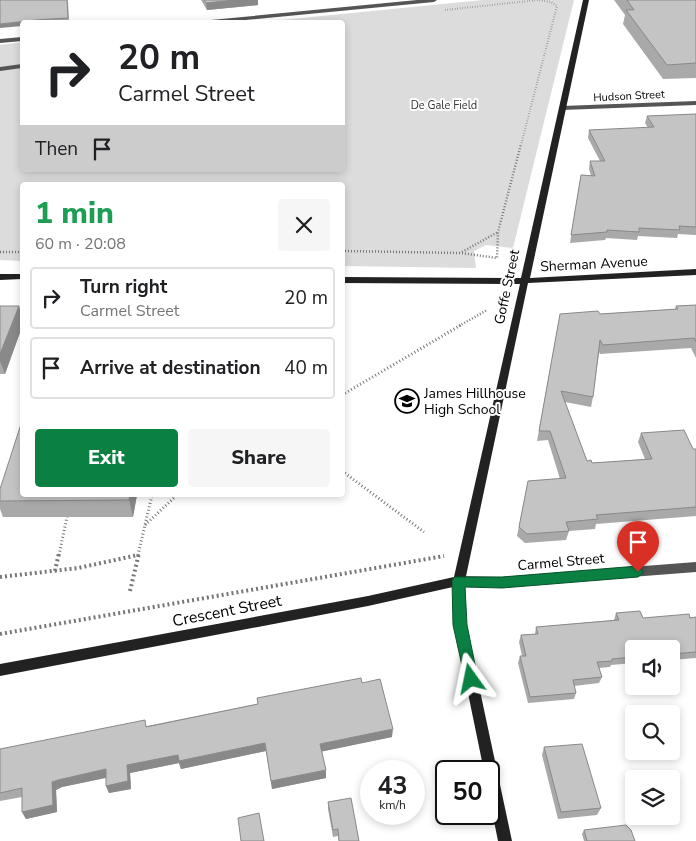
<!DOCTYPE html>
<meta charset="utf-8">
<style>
:root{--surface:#fff;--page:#f6f6f6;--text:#202124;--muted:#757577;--line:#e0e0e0;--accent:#0b8043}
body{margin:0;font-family:"Nunito Sans",sans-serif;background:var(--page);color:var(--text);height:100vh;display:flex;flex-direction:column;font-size:19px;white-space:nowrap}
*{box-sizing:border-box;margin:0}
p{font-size:16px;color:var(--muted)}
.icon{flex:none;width:28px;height:28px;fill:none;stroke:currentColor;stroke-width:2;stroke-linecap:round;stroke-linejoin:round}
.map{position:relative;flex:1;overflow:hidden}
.sheet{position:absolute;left:20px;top:182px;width:325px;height:315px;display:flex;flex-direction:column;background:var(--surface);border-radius:5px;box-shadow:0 2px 8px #0003}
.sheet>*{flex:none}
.guide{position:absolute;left:20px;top:20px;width:325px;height:152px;border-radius:5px;box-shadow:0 2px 8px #0003;background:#fff;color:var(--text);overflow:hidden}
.buttons{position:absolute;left:625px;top:640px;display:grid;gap:10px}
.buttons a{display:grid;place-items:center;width:55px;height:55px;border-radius:5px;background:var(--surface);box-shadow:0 2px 8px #0003;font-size:25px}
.speed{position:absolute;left:360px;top:760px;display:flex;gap:10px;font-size:25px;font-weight:700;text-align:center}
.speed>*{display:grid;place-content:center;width:65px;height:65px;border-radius:50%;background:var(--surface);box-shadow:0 2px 8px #0003;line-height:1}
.speed small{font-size:12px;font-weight:400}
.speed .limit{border:2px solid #111;border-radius:8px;background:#fff;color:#111}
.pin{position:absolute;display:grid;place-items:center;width:42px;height:42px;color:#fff;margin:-51px -21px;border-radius:50% 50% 50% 0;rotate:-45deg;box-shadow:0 0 5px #0007}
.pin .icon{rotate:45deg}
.me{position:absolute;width:55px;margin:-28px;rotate:348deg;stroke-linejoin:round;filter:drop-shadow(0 0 4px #0008)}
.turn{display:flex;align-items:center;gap:18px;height:105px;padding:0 15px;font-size:22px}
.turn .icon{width:65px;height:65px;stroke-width:2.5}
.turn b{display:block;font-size:35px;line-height:42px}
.then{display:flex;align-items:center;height:48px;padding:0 15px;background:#0003;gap:10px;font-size:19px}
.round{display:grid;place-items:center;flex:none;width:52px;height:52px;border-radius:5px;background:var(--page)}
.overview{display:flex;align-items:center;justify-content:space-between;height:85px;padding:0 15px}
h1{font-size:30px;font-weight:800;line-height:38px;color:#1e9e55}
.button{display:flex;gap:10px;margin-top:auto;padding:10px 15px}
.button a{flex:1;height:58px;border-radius:5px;background:var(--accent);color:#fff;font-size:20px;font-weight:800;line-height:58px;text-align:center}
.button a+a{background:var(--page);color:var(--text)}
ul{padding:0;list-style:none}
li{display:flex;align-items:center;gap:15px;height:62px;margin:0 10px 8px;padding:0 5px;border:2px solid var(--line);border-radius:5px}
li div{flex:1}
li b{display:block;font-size:19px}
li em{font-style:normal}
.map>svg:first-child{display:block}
.green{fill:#dcdcdc}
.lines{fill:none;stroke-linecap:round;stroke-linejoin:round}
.path-far3{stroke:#777;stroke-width:2;stroke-dasharray:0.5 2;stroke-linecap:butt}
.path-far2{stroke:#777;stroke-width:2.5;stroke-dasharray:1 2;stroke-linecap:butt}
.path-far1{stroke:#777;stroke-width:3;stroke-dasharray:1 2.5;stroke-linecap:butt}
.path{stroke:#777;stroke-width:4;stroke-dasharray:2 3;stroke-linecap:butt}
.street{fill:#555;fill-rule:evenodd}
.secondary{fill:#222;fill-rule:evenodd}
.wall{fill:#a9a9a9}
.shaded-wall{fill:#898989}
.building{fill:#c4c4c4;stroke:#898989}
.route{fill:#0b8043;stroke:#07532c}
.labels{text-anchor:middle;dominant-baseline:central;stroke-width:4;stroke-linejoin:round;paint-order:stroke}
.far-street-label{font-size:11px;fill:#000;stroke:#fff}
.far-park-label{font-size:11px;fill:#333;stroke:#fff}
.street-label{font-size:14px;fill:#000;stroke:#fff}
.poi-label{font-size:14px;fill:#000;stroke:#fff;text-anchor:start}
.near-street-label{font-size:16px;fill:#000;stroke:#fff}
</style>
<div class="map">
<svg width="696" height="841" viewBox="0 0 696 841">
<rect width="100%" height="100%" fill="#fff"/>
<path class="green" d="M483,0H574L513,248L486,245L474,251L476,268L343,266L342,185H22V261L0,260V45L22,42V170H342V22H261Z"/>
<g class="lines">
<path class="path-far3" d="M445,10L538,0L551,2L557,6L521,145"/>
<path class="path-far2" d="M342,251L461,253L497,258L498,232L521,144
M0,252H22
M462,252L498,232
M459,326L487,310"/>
<path class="path-far1" d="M342,395L461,325
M342,471L424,532
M145,525L177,495
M59,555L67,517
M138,555L152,495"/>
<path class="path" d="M55,571L59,553
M0,577L78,568L138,555
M130,591L139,553
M0,634L444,556"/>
<path class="street" d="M417,0H437L434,2L224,22H208L211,20Z
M22,37V41L0,43V39Z
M22,64V68L0,71V67Z
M696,101V105L562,110L559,108L562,106Z
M696,562V572L502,587L459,586L455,584L453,581L455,578L459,576L502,577Z"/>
<path class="secondary" d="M583,0H589L530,278L696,269V275L528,283L465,581L466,625L512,841H498L489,796V771H484L454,625L453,587L368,606L0,676V664L368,596L454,577L520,284L342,283V277L521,278Z
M0,274H22V279L0,280Z"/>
</g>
<path class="wall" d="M68,0L69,22H22Z
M201,0H258V5L207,10Z
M614,0H696V78L663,79L623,24L625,15Z
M696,114V235L678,234L677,238L638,236L637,240L606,238L605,240L570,243L581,175L591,176L589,169L590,161H600L588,138L589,130L648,128L645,123L647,116Z
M696,305V358L691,348L600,354L599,352L593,397L591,407L565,402L587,461L592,463L645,459L638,442L641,433L693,449H696V516L596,524L595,529L569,531L566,540L525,543L517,536L528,481L560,479L548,440L537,441L560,314H600L675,309L676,306Z
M0,306H19L22,317V327L5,374H0Z
M0,489L22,495H137L133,517H3L0,509Z
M616,613L643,618L696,617V658L671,660V649H634V663L611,665L610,667L599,668L602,677L599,683L574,686L576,693L574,699L528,703L518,663L520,656H522L519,642L521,635L535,634L536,627L614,620Z
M362,683L392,737L322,751L326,778L272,789L266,751L181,769L179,763L130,773L131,789L109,793L106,786V778L62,787L56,790L57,812L26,819L22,812V797L0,801V749L147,726Z
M544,747L601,808L597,815L558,819L542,755Z
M328,802L359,841H339L338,836L333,837L328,809Z
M584,830L635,841H584L582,834Z"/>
<path class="shaded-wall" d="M235,0H258V5L207,10L206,3Z
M36,20L37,22H22V26L0,28V24Z
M19,306L22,317V327L5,374L0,361V354Z
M130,495H137L133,517L129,500Z
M393,729L392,737L320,752V744Z
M265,743L266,751L181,769L179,763L130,773L131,789L109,793L106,786L127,765L178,755Z
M106,769L109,777L62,787L56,790L57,812L26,819L22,812L52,782L58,780Z
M326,770V778L272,789L271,781Z"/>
<path class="building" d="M0,0H67L68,18L36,20L0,24Z
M204,0H235L206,3Z
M627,0H696V63L667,65L626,10H634Z
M696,114V227L679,226L680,230L639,228V232L607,230V232L571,235L581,175L595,176L590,161H605L589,130L654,127L647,116Z
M696,305V342L694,338L603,345L600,340L593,397L561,391L587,461L591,460L592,463L652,459L641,433L684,430L693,449H696V507L596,515L598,519L566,522L569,531L527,534L519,527L528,481L566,478L550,431H539L560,314L598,311L600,314L678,309L676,306Z
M0,306H19L0,354Z
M22,421V495H130L129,500L0,501V489Z
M640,611L643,618L689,614L690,618L696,617V652L671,654V649H634V657L612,659V661L597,662L602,677L573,680L576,693L530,697L520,656H526L521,635L538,634L536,627L619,620L616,613Z
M361,678L362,683L380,679L393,729L320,744L326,770L271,781L265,743L179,761L178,755L127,765L128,781L106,786V769L58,780L52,782L53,805L22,812V788L0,793V749L145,720L146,727L258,704L257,698Z
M582,744L601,808L561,812L544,747Z
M351,798L359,841H339L338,829L333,830L328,802Z
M259,813L264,841H241L238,818Z
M626,825L631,830L635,841H587L584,830Z"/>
<path class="route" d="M638,566L644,572L638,577L502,588L465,587L467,625L478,679L476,684L471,686L466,684L453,625L452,581L454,577H502Z"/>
<defs>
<g id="school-ring" transform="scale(1.25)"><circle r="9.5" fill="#fff" stroke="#000" stroke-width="1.5"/><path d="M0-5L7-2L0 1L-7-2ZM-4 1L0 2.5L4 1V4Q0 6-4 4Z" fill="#000"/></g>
</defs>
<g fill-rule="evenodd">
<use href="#school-ring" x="407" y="401"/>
</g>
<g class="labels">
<g class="far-street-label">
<text transform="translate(629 96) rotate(-3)">Hudson Street</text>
</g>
<g class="far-park-label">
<text x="444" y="105">De Gale Field</text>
</g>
<g class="street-label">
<text transform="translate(594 264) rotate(-3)">Sherman Avenue</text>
<text transform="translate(507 287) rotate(-78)">Goffe Street</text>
<text transform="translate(561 562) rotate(-5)">Carmel Street</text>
</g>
<g class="poi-label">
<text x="424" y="393">James Hillhouse<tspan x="424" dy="16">High School</tspan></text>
</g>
<g class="near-street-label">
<text transform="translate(227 611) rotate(-11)">Crescent Street</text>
</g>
</g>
</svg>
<div class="buttons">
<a><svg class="icon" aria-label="sound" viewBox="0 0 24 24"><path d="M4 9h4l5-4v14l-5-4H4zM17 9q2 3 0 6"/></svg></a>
<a><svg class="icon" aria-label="search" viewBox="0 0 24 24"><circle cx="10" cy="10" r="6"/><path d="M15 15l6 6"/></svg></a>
<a><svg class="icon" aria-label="layers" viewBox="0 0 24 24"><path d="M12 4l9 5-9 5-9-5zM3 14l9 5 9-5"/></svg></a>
</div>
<div class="speed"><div>43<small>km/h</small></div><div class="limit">50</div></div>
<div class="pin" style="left:638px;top:572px;background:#d93025"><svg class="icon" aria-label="arrive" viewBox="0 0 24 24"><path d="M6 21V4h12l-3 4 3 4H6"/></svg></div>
<svg class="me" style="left:471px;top:679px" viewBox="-20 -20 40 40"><path d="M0-17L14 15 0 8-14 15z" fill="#0b8043" stroke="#fff" stroke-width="4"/></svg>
<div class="guide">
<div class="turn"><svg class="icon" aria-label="right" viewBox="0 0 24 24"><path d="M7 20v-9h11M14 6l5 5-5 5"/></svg><div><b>20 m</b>Carmel Street</div></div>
<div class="then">Then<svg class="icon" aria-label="arrive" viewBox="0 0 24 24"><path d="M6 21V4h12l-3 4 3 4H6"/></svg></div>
</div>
<section class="sheet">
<div class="overview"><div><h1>1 min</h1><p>60 m · 20:08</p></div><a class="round"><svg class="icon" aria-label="close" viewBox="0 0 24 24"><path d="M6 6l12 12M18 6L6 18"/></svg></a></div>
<ul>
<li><svg class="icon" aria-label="right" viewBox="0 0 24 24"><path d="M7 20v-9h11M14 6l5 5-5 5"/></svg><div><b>Turn right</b><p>Carmel Street</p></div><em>20 m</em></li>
<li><svg class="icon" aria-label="arrive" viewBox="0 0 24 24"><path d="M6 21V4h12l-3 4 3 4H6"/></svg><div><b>Arrive at destination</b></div><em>40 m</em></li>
</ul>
<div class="button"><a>Exit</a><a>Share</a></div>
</section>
</div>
